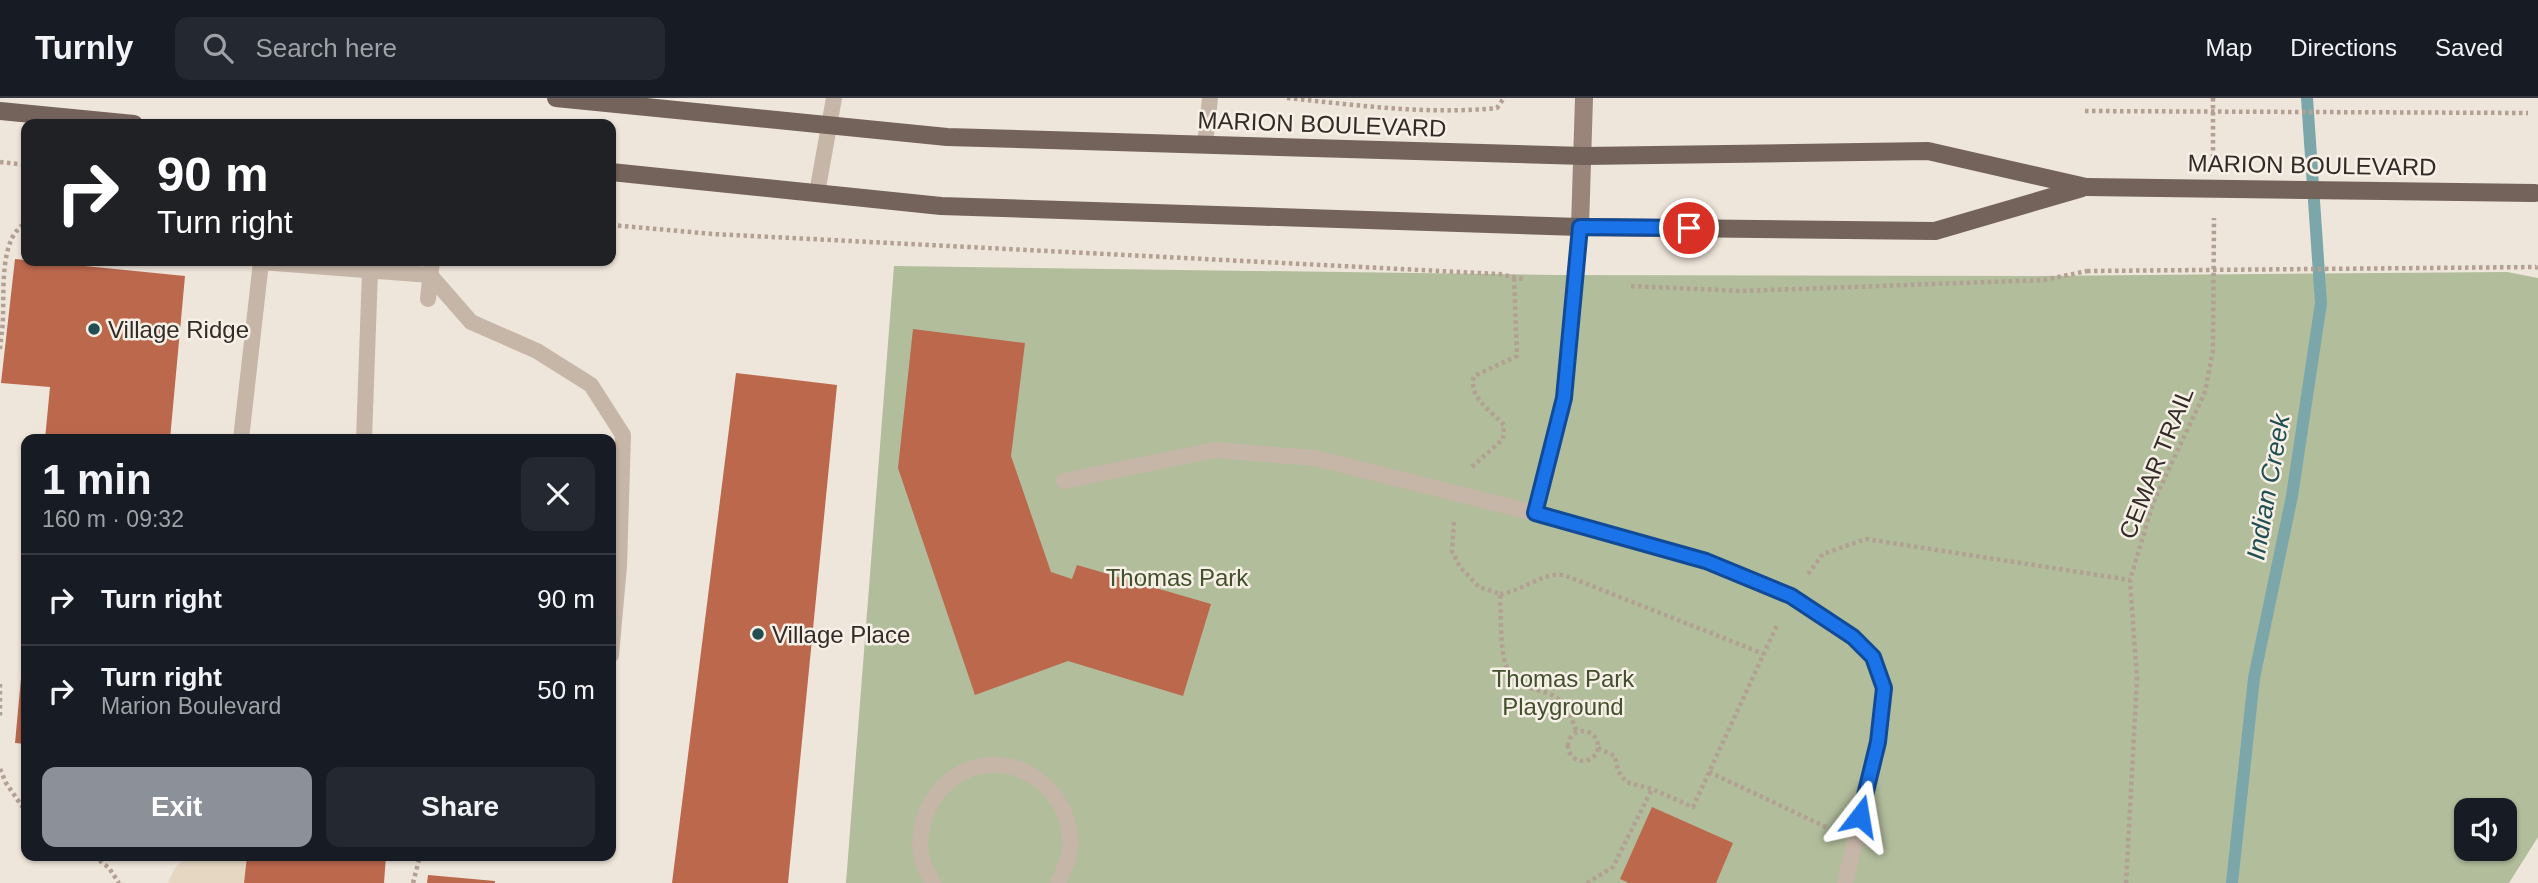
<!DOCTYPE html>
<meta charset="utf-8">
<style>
:root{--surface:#171b24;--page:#242831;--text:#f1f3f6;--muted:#9ea1a6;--line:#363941;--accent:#8c9099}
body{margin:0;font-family:Arial,sans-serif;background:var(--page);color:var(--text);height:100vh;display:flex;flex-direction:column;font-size:26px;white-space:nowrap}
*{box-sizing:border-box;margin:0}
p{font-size:23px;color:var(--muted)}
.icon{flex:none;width:38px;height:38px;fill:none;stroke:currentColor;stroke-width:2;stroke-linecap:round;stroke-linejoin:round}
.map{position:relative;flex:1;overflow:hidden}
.drawer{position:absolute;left:21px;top:336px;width:595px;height:427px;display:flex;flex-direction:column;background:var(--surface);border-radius:14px;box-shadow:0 2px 5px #0004}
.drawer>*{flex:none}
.hud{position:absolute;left:21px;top:21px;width:595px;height:147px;border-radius:14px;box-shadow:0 2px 5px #0004;background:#202124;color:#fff;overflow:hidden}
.fabs{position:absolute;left:2454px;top:700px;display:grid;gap:14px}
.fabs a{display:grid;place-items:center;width:63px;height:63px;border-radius:14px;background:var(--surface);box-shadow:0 2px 5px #0004;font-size:35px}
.pin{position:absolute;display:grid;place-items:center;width:60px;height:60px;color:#fff;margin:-30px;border:4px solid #fff;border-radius:50%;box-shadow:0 2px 7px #0007}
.me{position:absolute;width:77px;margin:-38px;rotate:14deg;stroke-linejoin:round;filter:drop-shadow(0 0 5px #0008)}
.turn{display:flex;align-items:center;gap:24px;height:147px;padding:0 21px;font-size:32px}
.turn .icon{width:91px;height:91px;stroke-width:2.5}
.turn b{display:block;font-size:49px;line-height:60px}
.round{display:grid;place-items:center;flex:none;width:74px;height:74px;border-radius:14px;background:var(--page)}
.headline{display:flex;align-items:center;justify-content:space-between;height:119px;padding:0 21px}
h1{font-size:42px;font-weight:600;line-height:52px}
.action{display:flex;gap:14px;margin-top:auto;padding:14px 21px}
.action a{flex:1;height:80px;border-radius:14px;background:var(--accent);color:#fff;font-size:28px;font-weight:600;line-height:80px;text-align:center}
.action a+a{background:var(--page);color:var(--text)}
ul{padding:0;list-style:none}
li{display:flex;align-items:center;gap:21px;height:91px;padding:0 21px;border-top:2px solid var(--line)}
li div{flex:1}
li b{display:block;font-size:26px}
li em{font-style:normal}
header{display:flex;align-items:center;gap:42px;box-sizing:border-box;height:98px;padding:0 35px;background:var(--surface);border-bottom:2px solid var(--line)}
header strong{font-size:33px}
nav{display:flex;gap:38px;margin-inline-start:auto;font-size:24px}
.search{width:490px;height:63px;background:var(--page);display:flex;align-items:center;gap:18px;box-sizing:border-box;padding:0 24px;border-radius:14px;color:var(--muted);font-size:26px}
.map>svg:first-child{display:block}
.green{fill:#b2bd9c;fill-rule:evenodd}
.plaza{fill:#e6d7c3}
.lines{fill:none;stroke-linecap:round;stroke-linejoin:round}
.stream{stroke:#7ca7aa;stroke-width:12}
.building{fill:#bb684d}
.path{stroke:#b2a092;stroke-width:4.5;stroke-dasharray:3.5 3.5;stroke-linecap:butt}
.service{stroke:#c6b6a8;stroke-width:16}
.secondary{stroke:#998579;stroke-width:18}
.primary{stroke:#74635a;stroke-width:18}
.path-bridge{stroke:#b2a092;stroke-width:4.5;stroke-dasharray:3.5 3.5;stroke-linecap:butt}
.primary-bridge{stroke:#74635a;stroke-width:18}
.route-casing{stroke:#114b97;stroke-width:18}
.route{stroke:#1a73e8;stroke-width:12}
.poi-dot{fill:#214e51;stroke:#f7f0e7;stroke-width:2.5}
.labels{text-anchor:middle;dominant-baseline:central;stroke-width:5;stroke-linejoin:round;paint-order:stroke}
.street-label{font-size:24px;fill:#332b27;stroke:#f7f0e7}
.poi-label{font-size:24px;fill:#332b27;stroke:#f7f0e7;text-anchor:start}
.park-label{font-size:24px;fill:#43502d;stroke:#f7f0e7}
.water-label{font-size:26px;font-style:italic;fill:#214e51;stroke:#f7f0e7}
</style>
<header>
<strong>Turnly</strong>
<div class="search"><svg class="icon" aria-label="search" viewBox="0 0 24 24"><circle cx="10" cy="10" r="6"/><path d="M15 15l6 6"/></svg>Search here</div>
<nav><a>Map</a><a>Directions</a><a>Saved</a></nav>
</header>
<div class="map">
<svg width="2538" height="785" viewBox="0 0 2538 785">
<rect width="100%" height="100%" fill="#efe6db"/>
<path class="green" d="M894,168L1557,177L2034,178L2507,174L2538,180V739L2509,785H846ZM2466,712H2504V751H2466Z"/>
<path class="plaza" d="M187,758H247L244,785H168L175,770Z"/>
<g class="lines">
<path class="stream" d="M2232,785L2254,580L2292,398L2321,205L2307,0"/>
</g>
<path class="building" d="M15,161L185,178L170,341H45L50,289L1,285Z
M913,231L1025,245L1011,358L1051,474L1072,481L1077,467L1211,506L1183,598L1068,563L975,597L898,370Z
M736,275L837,287L788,785H672Z
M24,548H26V646L15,645Z
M1652,709L1733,745L1716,785H1629L1620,781Z
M247,758H386L384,785H244Z
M428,777L495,783V785H427Z"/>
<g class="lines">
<path class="path" d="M1287,0C1357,7 1426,17 1497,10L1504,0
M2213,0V62
M0,64L26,67
M611,127L713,136L1499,176L1523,181
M2536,169L2538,170
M1631,188L1742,193L2044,182L2087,173
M0,251C1,240 3,229 3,217C4,190 0,138 26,125
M1472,369L1503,341L1504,327C1490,312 1468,299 1474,278L1517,258L1514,179
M1454,424L1452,453L1460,469L1479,489L1500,496C1501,513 1500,552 1506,567C1516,596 1541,587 1558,601C1568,610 1572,622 1577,634
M1808,476L1823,456L1866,441L2130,482
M1500,496C1523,493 1542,474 1564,477L1764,556
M0,586V619
M1568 648a15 15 0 1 1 30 0a15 15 0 1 1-30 0Z
M1598,650L1615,658L1618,673L1626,684L1652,691L1693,709L1778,525
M0,671L6,685L26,714
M1709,674L1828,730
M94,758L109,770L119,785
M413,785L420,758
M1587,785L1613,769L1652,691
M2126,785L2137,581L2130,482L2153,405L2205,294L2213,252L2214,120"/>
<path class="service" d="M1205,47L1210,0
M817,95L834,0
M428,201L432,163
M241,341L261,164L430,177L471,224L537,253L591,287L623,337L619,468L611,557
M364,341L370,173
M1064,383L1214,352L1315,360L1535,415L1706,463L1791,498L1853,539L1873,559L1884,590L1878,644L1845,785
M1535,415L1564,300L1580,129
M933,785C929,777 924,769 922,761C913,718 942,672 987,667C1030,663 1067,698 1070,739C1072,756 1065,770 1058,785"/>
<path class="secondary" d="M1580,129L1584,0"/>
<path class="primary" d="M556,0L947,39L1584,58L1928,53L2086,89
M0,13L134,26
M611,74L941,108L1580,129L1935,133L2082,90"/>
<path class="path-bridge" d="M2085,13L2528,15
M2087,173L2536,169"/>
<path class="primary-bridge" d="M2086,89L2535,95"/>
</g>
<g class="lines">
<g class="route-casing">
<path id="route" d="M1689,130L1580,129L1564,300L1535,415L1706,463L1791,498L1853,539L1873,559L1884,590L1878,644L1860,718"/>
</g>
<use href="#route" class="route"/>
</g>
<g class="poi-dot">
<circle cx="94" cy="231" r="7"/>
<circle cx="758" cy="536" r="7"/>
</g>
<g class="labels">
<g class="street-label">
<text transform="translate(1322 26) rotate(2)">MARION BOULEVARD</text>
<text transform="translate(2312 67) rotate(1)">MARION BOULEVARD</text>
<text transform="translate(2156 365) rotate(-68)">CEMAR TRAIL</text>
</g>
<g class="poi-label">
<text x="108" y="231">Village Ridge</text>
<text x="772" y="536">Village Place</text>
</g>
<g class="park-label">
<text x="1177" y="479">Thomas Park</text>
<text x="1563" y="580">Thomas Park<tspan x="1563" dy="28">Playground</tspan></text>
</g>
<g class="water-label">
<text transform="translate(2268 389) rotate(-80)">Indian Creek</text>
</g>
</g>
</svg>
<div class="fabs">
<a><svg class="icon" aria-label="sound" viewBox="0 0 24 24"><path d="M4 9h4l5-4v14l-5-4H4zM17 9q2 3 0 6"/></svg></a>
</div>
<div class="pin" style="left:1689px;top:130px;background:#d93025"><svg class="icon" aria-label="arrive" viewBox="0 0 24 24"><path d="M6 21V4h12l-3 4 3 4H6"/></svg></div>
<svg class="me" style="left:1860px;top:718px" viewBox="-20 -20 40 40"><path d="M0-17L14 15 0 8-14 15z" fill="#1a73e8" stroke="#fff" stroke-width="4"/></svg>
<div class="hud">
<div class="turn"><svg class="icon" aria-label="right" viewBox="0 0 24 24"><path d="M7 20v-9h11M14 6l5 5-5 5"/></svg><div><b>90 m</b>Turn right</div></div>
</div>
<section class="drawer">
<div class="headline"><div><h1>1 min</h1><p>160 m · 09:32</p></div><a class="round"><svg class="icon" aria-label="close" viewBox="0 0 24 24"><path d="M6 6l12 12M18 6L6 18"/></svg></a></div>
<ul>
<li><svg class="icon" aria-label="right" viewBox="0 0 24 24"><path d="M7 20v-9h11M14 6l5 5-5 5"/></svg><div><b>Turn right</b></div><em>90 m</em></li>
<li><svg class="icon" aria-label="right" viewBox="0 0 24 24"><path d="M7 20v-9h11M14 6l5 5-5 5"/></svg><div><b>Turn right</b><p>Marion Boulevard</p></div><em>50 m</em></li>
</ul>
<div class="action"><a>Exit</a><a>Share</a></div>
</section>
</div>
